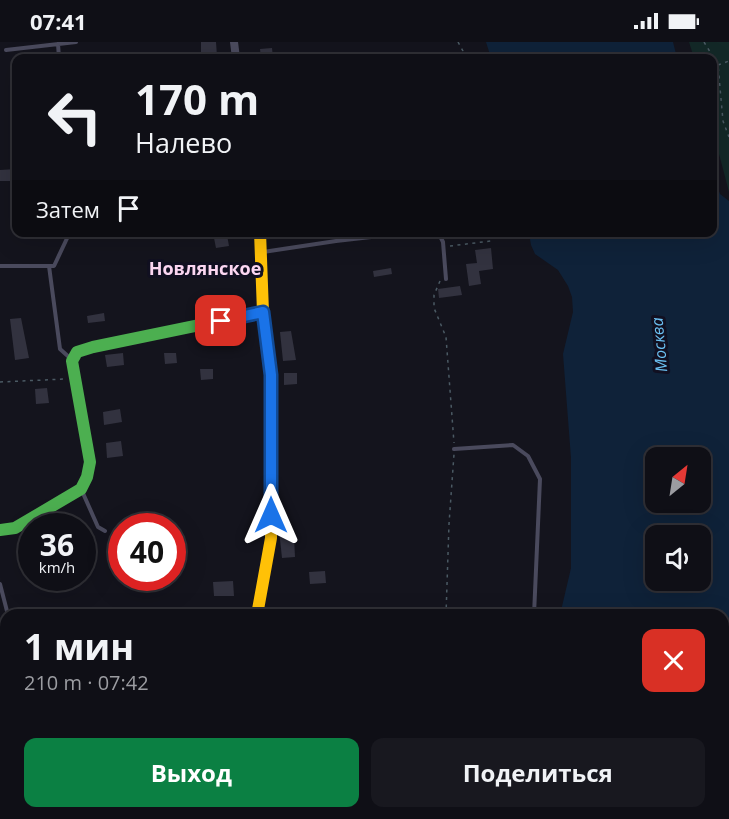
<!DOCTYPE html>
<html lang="ru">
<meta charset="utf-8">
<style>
:root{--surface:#0f0f16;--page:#18181f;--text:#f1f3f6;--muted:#9b9ca1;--line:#2f2f35;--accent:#0b8043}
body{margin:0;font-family:"Open Sans",sans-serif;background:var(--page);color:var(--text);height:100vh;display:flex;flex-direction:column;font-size:22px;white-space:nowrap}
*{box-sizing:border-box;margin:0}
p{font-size:20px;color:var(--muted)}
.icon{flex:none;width:33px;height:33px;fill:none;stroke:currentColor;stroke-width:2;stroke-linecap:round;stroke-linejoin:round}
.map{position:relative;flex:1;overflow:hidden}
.sheet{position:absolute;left:0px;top:567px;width:729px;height:210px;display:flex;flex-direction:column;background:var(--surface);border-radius:18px 18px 0 0;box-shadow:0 6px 24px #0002,0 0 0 2px var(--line)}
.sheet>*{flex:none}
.banner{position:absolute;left:12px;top:12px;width:705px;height:183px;border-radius:12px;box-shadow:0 6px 24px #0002,0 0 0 2px var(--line);background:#0f0f16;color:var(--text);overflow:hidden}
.needle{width:39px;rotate:30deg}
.tools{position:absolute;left:645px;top:405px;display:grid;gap:12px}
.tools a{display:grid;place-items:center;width:66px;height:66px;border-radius:12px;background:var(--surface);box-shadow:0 6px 24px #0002,0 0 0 2px var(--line);font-size:30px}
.speed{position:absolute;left:18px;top:471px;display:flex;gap:12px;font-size:30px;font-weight:700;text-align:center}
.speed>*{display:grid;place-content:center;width:78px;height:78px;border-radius:50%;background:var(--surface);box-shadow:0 6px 24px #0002,0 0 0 2px var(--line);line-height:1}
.speed small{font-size:15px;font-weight:400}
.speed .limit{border:9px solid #d22;background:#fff;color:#111}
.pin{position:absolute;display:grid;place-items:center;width:51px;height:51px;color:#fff;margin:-26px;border-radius:12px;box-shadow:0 3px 9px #0006}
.me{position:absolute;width:66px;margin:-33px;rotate:0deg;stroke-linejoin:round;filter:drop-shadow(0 0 4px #0008)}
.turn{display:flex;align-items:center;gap:21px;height:126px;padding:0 24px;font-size:27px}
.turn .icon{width:78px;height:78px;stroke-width:2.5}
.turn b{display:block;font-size:42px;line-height:51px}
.then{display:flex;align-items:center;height:57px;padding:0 24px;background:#0003;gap:12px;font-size:22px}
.round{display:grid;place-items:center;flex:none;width:63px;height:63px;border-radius:12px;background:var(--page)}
.summary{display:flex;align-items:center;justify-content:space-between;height:102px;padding:0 24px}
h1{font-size:36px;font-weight:700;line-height:45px}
.cta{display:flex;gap:12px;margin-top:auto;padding:12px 24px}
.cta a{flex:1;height:69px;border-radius:12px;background:var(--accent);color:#fff;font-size:24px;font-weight:700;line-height:69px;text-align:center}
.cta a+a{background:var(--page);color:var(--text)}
.status{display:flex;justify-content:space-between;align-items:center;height:42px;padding:0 30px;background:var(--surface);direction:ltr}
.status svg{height:16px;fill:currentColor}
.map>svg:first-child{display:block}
.green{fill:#132827}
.water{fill:#0f2239;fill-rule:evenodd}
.building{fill:#32323f}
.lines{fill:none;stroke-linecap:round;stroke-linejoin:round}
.path{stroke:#4b5a64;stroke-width:1.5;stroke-dasharray:3 4.5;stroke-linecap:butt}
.lane{stroke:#4a4a5d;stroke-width:4}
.street{stroke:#4a4a5d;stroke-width:8}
.fast{stroke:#4caf50;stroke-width:12}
.slow{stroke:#ffc107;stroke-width:12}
.route-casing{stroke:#114b97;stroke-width:15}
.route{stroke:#1a73e8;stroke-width:10}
.labels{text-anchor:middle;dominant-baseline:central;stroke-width:6;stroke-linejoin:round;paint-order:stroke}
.water-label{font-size:16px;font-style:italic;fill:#6bc0f2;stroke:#111021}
.quarter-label{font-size:18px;font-weight:bold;fill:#fbd6f1;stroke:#111021}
</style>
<div class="status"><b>07:41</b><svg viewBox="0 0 49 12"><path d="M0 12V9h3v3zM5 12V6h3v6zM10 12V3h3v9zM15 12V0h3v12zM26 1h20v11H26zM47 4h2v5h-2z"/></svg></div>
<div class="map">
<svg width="729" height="777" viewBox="0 0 729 777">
<rect width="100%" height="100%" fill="#14141d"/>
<path class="green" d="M689,0H729V150L713,89L712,16H694Z
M729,635V694L723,704V645Z
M0,719L6,720V771H56L58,777H0Z
M633,771H685L683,777H630Z"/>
<path class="water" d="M486,0H673L677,16H491Z
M713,133L720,152L729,159V635L723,645V573H560L571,526V416L563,312L573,270L572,255L568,244L558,228L535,212L531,203L529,191L712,190ZM656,416H700V460H656ZM656,494H700V538H656Z
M478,771H633L630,777H475Z"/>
<path class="building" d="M201,0H216L217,14H201Z
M272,6L273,16H261L260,7Z
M16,127V139H0V128Z
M227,193L229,204L216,206L214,196Z
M491,206L493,227L479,229L481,242L469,244L466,222L477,221L475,208Z
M391,226L392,232L374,235L373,229Z
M460,244L462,253L439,256L438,247Z
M208,256L211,271L201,273L199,258Z
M104,271L105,279L88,281L87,274Z
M21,276L29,316L15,318L10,277Z
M291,289L296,318L283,319L280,290Z
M123,311L124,323L107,325L105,313Z
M164,311H176L177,321L165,322Z
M200,327H213V337L201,338Z
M284,331H297V342L284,343Z
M47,346L49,361L36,362L35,347Z
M120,367L122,380L104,383L103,370Z
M121,399L123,414L107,416L106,401Z
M288,487V493L294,495L295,515L282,516L279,488Z
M325,529L326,541L310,542L309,530Z
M233,539L234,554H214L213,540Z"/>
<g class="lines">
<path class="path" d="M458,0L463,9L464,16
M704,0L718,23L723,79L729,95
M718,23L729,19
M450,204L491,199L490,193L498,190
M440,239L434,253V266L446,295L454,401
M0,340L65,337
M446,573L449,482L454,412
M75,771L76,777
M119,777L122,771
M228,777L230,771"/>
<path class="lane" d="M58,2L59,16
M6,8L76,0
M429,190L440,194L443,200L446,237
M263,210L336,199L415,190
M0,224H54L70,190
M49,224L60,307L70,316
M454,407L513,403L528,414L540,437L534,573
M82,449L98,485L105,489
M0,542L8,573
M0,584H6
M399,777L401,771"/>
<path class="street" d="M234,0L236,16"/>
<path class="fast" d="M0,488L15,486L81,447L87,435L90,420L72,319L77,310L93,305L263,270"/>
<path class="slow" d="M257,573L271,496V333L263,270L260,190"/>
</g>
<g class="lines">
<g class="route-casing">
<path id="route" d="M221,279L263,270L271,333V473"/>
</g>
<use href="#route" class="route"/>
</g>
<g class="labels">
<g class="water-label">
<text transform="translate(659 303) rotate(-95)">Москва</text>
</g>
<g class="quarter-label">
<text x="205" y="226">Новлянское</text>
</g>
</g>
</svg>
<div class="tools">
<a><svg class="needle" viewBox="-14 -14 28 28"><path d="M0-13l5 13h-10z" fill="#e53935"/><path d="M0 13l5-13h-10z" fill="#9b9ca1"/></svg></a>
<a><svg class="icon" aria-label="sound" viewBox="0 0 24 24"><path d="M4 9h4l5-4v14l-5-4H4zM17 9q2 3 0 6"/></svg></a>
</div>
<div class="speed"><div>36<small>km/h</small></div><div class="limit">40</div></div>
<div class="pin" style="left:221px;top:279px;background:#d93025"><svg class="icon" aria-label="arrive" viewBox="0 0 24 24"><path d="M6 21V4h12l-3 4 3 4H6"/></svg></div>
<svg class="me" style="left:271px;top:473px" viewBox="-20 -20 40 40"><path d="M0-17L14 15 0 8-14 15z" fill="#1a73e8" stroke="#fff" stroke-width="4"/></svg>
<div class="banner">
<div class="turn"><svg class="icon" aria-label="left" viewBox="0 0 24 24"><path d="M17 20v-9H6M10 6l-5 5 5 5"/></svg><div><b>170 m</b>Налево</div></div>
<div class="then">Затем<svg class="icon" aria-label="arrive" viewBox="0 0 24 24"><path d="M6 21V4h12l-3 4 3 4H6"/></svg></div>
</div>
<section class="sheet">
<div class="summary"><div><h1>1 мин</h1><p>210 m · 07:42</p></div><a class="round" style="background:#d93025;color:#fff"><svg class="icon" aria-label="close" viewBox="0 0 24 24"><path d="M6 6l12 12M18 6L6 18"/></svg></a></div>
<div class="cta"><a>Выход</a><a>Поделиться</a></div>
</section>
</div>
